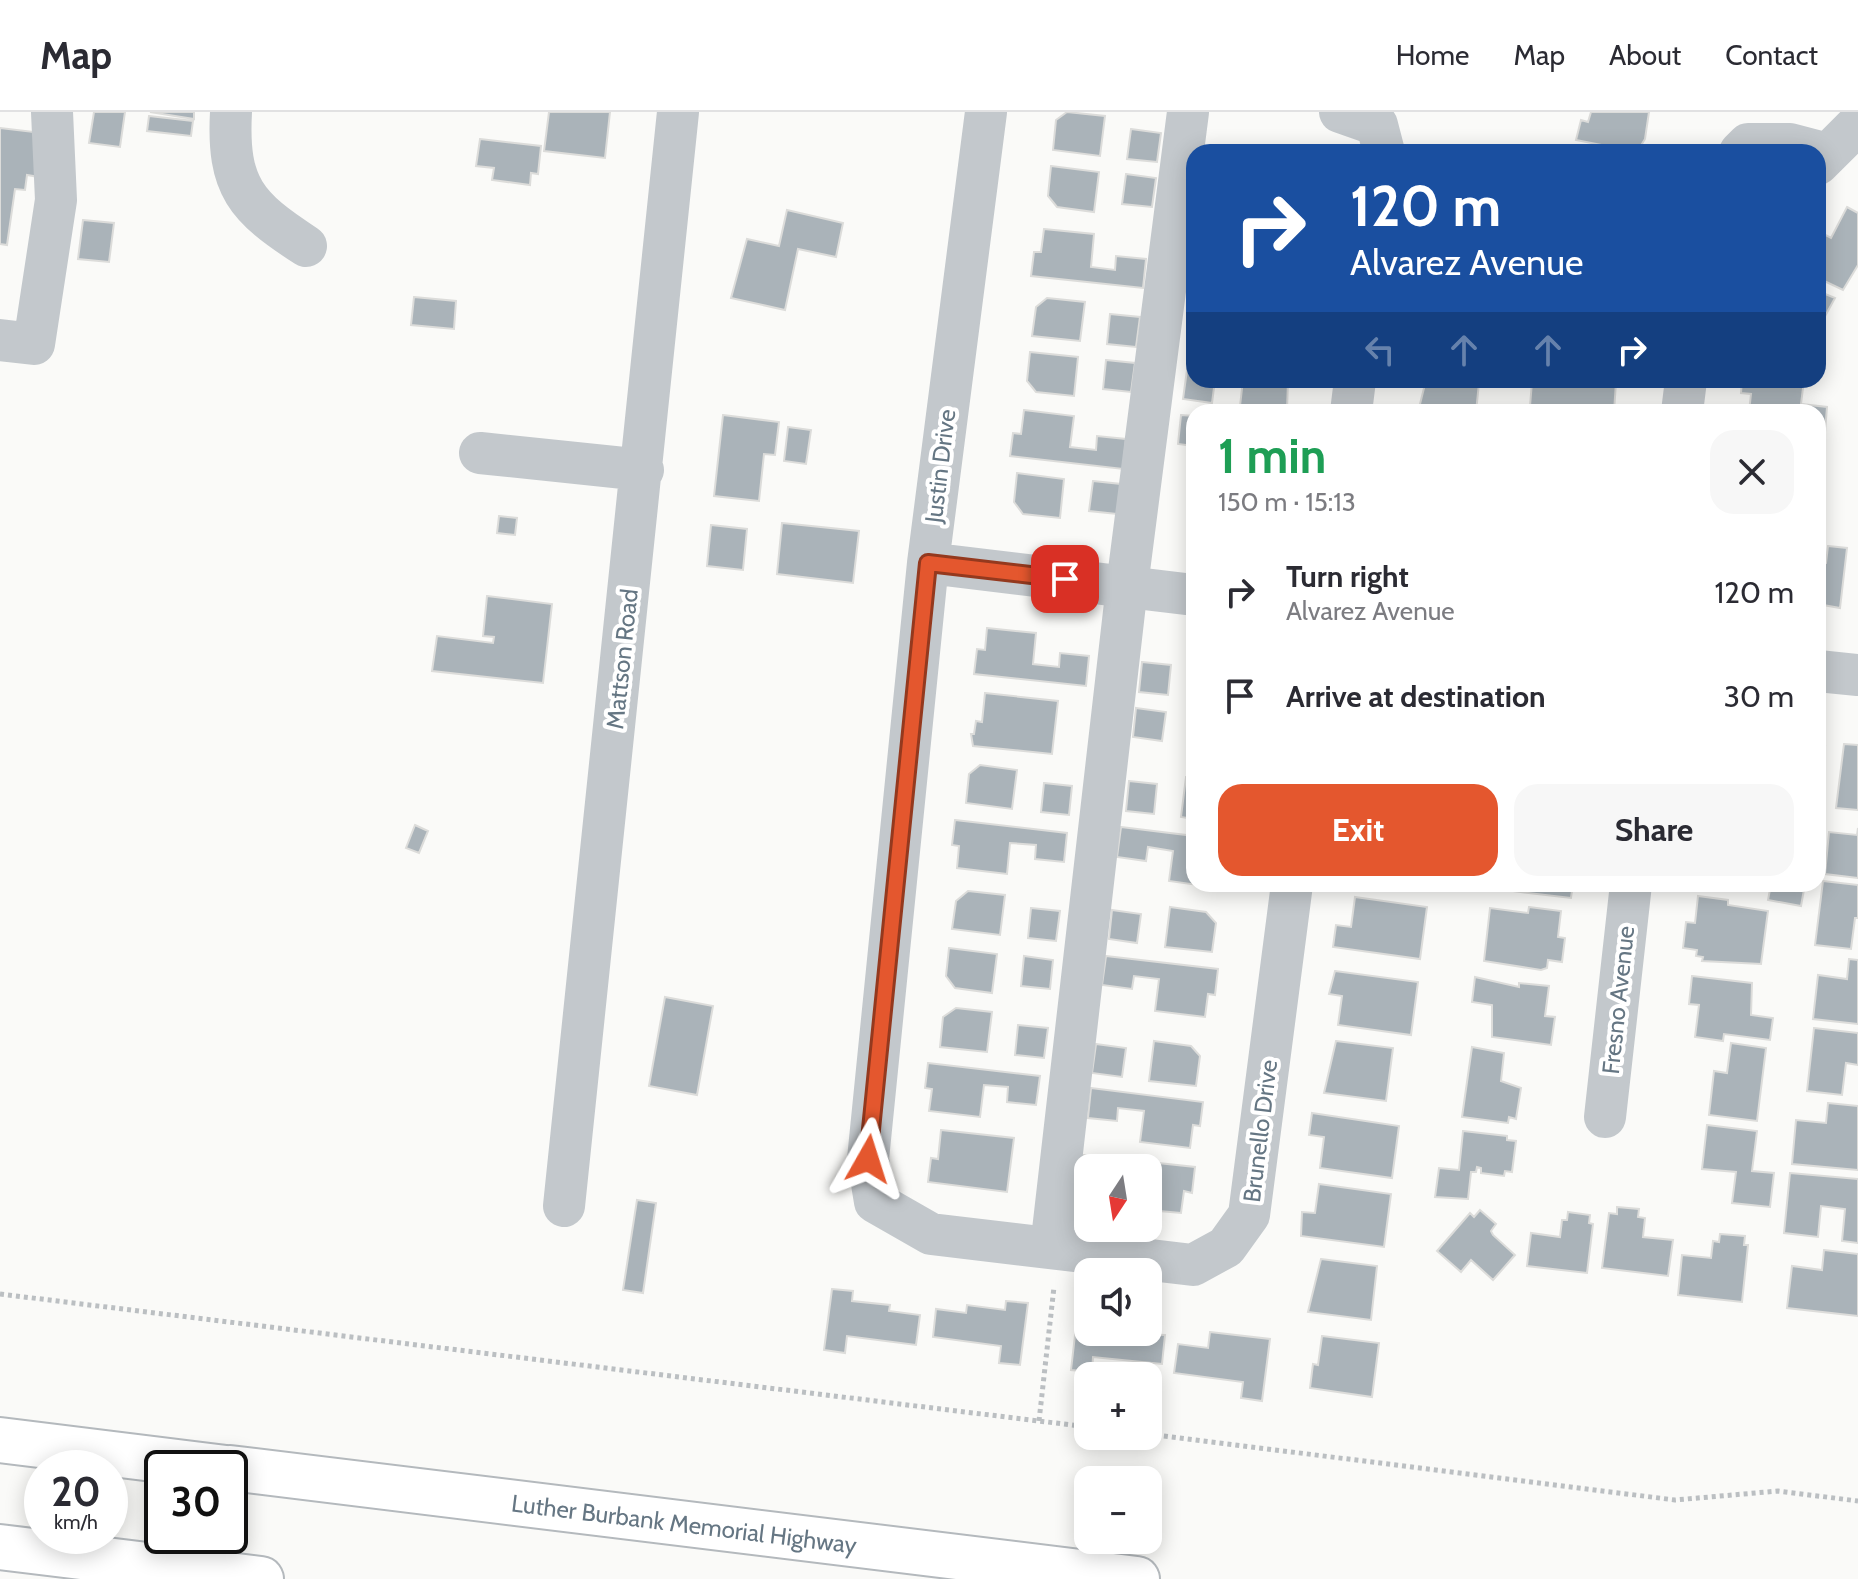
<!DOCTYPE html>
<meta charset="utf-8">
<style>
:root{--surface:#fff;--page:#f7f7f7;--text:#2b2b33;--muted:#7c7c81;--line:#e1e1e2;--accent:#e4572e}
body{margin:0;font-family:Cabin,sans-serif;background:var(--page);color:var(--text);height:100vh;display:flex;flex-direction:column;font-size:30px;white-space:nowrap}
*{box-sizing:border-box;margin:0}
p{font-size:26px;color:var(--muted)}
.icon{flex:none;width:44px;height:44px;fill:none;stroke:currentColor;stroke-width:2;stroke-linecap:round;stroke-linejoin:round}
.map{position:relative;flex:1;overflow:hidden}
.panel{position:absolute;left:1186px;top:292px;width:640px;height:488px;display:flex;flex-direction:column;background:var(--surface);border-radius:24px;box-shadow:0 4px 20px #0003}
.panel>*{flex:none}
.banner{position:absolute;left:1186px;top:32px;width:640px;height:244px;border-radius:24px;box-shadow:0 4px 20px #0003;background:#1a4fa0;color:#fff;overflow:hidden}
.needle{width:52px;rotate:192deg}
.fabs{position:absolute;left:1074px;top:1042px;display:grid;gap:16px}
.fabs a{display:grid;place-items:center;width:88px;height:88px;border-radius:16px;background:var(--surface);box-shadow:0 4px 20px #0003;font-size:40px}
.speed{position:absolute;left:24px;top:1338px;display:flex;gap:16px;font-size:40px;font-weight:700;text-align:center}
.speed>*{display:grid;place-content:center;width:104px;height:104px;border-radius:50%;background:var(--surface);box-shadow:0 4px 20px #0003;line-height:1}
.speed small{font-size:20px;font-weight:400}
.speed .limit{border:4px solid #111;border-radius:12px;background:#fff;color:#111}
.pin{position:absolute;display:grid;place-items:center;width:68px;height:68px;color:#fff;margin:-34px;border-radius:16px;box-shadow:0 4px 12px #0006}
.me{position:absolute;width:88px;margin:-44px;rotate:6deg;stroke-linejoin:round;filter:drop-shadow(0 0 6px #0008)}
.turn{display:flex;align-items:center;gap:28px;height:168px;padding:0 32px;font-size:36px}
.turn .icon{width:104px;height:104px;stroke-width:2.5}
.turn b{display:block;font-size:56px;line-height:68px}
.lanes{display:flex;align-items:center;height:76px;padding:0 32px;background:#0003;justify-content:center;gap:40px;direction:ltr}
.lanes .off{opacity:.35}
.round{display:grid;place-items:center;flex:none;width:84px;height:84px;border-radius:24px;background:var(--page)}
.overview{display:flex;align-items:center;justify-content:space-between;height:136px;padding:0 32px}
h1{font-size:48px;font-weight:700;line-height:60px;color:#1e9e55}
.cta{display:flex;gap:16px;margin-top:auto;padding:16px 32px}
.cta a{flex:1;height:92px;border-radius:24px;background:var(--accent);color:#fff;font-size:32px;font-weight:700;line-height:92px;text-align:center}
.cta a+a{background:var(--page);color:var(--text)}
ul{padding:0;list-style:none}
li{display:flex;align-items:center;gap:24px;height:104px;padding:0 32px}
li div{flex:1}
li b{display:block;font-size:30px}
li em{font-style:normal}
header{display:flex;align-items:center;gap:48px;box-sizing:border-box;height:112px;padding:0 40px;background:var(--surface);border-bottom:2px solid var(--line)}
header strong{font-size:38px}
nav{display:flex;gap:44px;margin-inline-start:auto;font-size:28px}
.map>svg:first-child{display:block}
.building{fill:#aab3b9;stroke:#dcdcda;stroke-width:2}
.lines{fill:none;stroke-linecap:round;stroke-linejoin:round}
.highway-casing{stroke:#b4b9bd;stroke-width:48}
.path{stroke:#bbbfc2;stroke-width:5;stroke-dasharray:4 4;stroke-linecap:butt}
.minor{stroke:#c3c8cc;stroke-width:42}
.highway{stroke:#fff;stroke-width:44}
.route-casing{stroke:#94391e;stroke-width:20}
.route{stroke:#e4572e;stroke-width:14}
.labels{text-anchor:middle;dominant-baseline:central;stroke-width:8;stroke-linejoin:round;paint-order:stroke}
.street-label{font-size:24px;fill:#657683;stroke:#fff}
</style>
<header>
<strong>Map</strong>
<nav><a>Home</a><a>Map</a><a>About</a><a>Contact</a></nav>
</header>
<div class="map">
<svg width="1858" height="1467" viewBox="0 0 1858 1467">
<rect width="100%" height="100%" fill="#fafaf8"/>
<path class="building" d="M94,0H125L120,35L89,31Z
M150,0H194V7Z
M549,0H610L605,46L544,39Z
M1067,0L1105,4L1100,44L1053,38L1056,8Z
M1591,0H1649L1645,27L1637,40L1576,28L1581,8L1588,10Z
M149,4L193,9L191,24L147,19Z
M0,16L51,22L45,66L27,63L25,78L15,77L7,133L0,132Z
M1131,17L1161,21L1157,50L1127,47Z
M480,27L541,34L538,62L531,61L530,73L492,68L494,56L476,54Z
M1051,54L1099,60L1094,100L1057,95L1048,84Z
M1126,62L1156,66L1152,95L1122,92Z
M1847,95L1858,101V153L1843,178L1818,166V119L1831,126Z
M787,98L843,111L836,145L798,137L785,198L731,186L747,127L779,134Z
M83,108L114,111L109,150L78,147Z
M1044,117L1094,122L1091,155L1115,158L1116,144L1146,147L1143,176L1031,164L1034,140H1041Z
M1818,179L1835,186L1818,217Z
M414,185L456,189L454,217L411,213Z
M1047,186L1085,190L1080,229L1032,224L1036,195Z
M1110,202L1140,205L1136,235L1107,232Z
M1030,240L1078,245L1074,284L1036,280L1027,269Z
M1106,248L1135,251L1131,280L1103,277Z
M1187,258L1194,259V268H1215L1212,291L1183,287Z
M1243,268H1288L1287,299L1240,294Z
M1426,268L1479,271L1476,300H1418Z
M1576,268L1616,270L1614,300H1547V295L1530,294L1532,270L1576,272Z
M1742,268H1804L1801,292L1827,295L1825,320L1818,319V300H1749L1751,282L1741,281Z
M1024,298L1074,304L1070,335L1096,338L1097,324L1126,327L1123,357L1010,344L1013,321L1021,322Z
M723,303L779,310L775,343L764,342L759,389L714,384Z
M1181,303L1194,304V334L1178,332Z
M788,315L811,318L806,352L784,349Z
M1017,361L1064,367L1060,406L1023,402L1014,390Z
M1093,369L1121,372L1117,402L1089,399Z
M499,404L517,406L515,423L497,421Z
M782,411L859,419L853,471L777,462Z
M711,413L747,417L743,458L707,454Z
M1828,434L1847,436L1840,496L1823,493L1822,503L1818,502V450L1826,451Z
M487,484L552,492L543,571L432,559L437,524L493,531L494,525L483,524Z
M987,516L1036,521L1033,552L1059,555L1060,541L1089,544L1086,574L974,562L977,537L985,538Z
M1142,550L1171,553L1168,583L1139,580Z
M985,581L1058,589L1052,642L973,634L971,622H974L976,609L982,610Z
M1136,596L1166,600L1162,629L1133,625Z
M1193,603H1194V642H1188Z
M1844,632L1858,633V698L1836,696Z
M1818,634H1825L1818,692Z
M980,653L1017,658L1012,697L966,691L969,662Z
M1186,665L1194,666V707L1181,705Z
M1129,669L1157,672L1154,702L1126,699Z
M1044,671L1072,674L1069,703L1041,700Z
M955,708L1067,721L1064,750L1035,747L1036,733L1010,731L1007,762L957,756L959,734L952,733Z
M415,713L428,719L419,741L406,736Z
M1121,715L1194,724V772H1220L1219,776L1169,769L1173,739L1148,735L1146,749L1117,745Z
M1858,716V766L1825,762L1829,720L1857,723Z
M1823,769L1858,773V806H1855L1851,837L1815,833Z
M1513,772H1573L1571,786L1512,779Z
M1771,772H1805L1801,794L1768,788Z
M968,779L1005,783L1000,823L952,817L956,789Z
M1698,784L1728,788V793L1768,799L1761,852L1702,849L1703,845L1696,844L1697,838L1683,836L1686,810L1695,811Z
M1355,785L1427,795L1420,847L1333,835L1336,813L1351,815Z
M1170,795L1206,800L1216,811L1212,840L1165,835Z
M1529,795L1561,799L1558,825L1565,826L1562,850L1548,848L1547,856L1541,858L1484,849L1490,796L1528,801Z
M1031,796L1060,799L1056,829L1028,826Z
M1112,798L1141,802L1137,831L1109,827Z
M949,836L997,842L992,881L955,876L946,864Z
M1024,844L1053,848L1050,877L1021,874Z
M1106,844L1218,857L1215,883L1208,882L1205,905L1155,899L1159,867L1134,864L1132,877L1102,873Z
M1849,847L1858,848V912L1813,907L1818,863L1847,867Z
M1335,859L1418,870L1411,923L1338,913L1342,884L1329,882Z
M1692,864L1752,871L1751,903L1773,906L1770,928L1724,922L1723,929L1695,925L1699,893L1689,892Z
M1475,865L1519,875V871L1549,874L1545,904L1555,905L1551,933L1492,925V893L1472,890Z
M665,885L713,894L697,983L649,974Z
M956,896L992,900L987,940L940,935L943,905Z
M1018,913L1048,916L1044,946L1015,943Z
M1814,916L1858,921V953L1846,951L1842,983L1807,979Z
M1154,929L1191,934L1200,944L1196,974L1149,969Z
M1336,929L1393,936L1386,989L1324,981Z
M1731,931L1766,936L1757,1009L1709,1003L1714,959L1727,961Z
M1096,932L1126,936L1122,965L1092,961Z
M1472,935L1504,941L1501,969L1521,976L1516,1007L1509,1005L1508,1011L1462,1005Z
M928,951L1040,964L1036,993L1007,990L1008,975L984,973L980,1005L929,999L932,977L925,976Z
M1091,976L1203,990L1200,1014L1193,1013L1190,1036L1140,1030L1144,999L1118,996L1117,1009L1088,1006Z
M1828,991L1858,994V1058L1792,1052L1796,1008L1826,1011Z
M1312,1001L1399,1014L1392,1066L1320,1056L1324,1025L1309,1023Z
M1707,1013L1757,1019L1752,1059L1774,1061L1770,1095L1732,1091L1736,1060L1702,1057Z
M941,1018L1014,1026L1007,1080L928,1070L931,1046L938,1047Z
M1463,1019L1507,1024V1028L1516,1029L1512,1060L1505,1059L1504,1064L1481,1061V1056L1477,1055L1476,1060H1471L1468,1087L1435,1085L1439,1056L1459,1058Z
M1083,1043L1195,1055L1192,1081L1184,1079L1181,1101L1148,1098V1056H1088V1073L1080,1072Z
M1790,1061L1858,1067V1131L1842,1129L1845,1097L1821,1094L1818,1125L1784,1121Z
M1319,1072L1391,1082L1384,1135L1301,1124L1302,1100L1315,1101Z
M637,1088L656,1091L643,1181L623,1178Z
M1617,1095L1639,1097L1638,1105L1645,1106L1643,1125L1673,1128L1668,1164L1602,1156L1609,1101L1617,1102Z
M1480,1098L1496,1112L1491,1119L1493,1123L1515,1143L1493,1168L1471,1148L1461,1160L1437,1139L1470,1101L1474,1105Z
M1568,1100L1590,1103L1589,1111L1593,1112L1587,1161L1527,1154L1531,1121L1560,1125L1562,1108H1567Z
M1720,1122L1745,1124L1744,1133H1748L1742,1190L1678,1183L1682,1143L1711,1146L1713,1129L1719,1130Z
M1824,1138L1858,1142V1204L1787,1196L1792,1154L1822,1158Z
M1321,1147L1377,1154L1371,1208L1308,1200Z
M832,1177L853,1179L852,1189L890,1193L889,1199L920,1203L916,1233L847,1224L845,1241L824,1238Z
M1006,1189L1028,1191L1020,1253L999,1251L1001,1234L933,1225L936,1197L966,1201L967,1193L1005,1198Z
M1078,1197L1088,1198V1220L1165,1223L1162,1252L1093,1245L1092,1260L1071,1258Z
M1210,1220L1270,1227L1262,1289L1241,1286L1243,1270L1174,1261L1178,1232L1208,1236Z
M1322,1224L1379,1231L1372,1285L1310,1276L1313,1252L1318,1253Z"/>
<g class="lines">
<g class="highway-casing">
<path id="highway" d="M0,1328L226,1356
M230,1356L1137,1467
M0,1435L261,1467"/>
</g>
<path class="path" d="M0,1182L1088,1315
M1039,1309L1054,1175
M1148,1322L1675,1388L1778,1379L1858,1389"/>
<path class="minor" d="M231,0C227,75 246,95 306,134
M986,0L928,451L868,1047L875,1090L931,1122L1193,1153L1226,1135L1249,1103L1292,772
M1340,0L1377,13L1384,40
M1740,40L1748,32H1790L1828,42
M1818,52L1858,12
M0,228L34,232L56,88L52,0
M1351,300L1355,268
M1682,300L1686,268
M480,341L643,358
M928,451L1194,483
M1818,559L1858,563
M1605,1005L1631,772
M564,1094L678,0
M1051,1136L1127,474L1188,0"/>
<use href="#highway" class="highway"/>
</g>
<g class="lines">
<g class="route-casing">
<path id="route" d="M868,1047L928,451L1065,467"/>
</g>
<use href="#route" class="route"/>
</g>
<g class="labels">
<g class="street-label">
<text transform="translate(940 354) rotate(-83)">Justin Drive</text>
<text transform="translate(622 547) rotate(-84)">Mattson Road</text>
<text transform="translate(1618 888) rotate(-84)">Fresno Avenue</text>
<text transform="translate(1260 1019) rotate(-83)">Brunello Drive</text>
<text transform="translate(684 1412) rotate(7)">Luther Burbank Memorial Highway</text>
</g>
</g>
</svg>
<div class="fabs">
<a><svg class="needle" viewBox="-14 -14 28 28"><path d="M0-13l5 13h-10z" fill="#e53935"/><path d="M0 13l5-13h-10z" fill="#7c7c81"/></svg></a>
<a><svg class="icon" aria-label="sound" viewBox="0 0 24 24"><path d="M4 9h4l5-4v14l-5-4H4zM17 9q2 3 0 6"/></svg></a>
<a>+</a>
<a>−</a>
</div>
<div class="speed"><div>20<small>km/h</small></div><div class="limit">30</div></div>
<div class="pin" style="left:1065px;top:467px;background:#d93025"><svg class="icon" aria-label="arrive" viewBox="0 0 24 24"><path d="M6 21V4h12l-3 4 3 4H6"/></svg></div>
<svg class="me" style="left:868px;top:1047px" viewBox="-20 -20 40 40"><path d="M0-17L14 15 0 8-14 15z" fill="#e4572e" stroke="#fff" stroke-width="4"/></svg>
<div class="banner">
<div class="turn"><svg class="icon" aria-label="right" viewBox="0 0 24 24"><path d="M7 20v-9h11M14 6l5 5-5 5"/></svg><div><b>120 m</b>Alvarez Avenue</div></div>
<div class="lanes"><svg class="icon off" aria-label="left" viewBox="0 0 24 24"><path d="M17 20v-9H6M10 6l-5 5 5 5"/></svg><svg class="icon off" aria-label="ahead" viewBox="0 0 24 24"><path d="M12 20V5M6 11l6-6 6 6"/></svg><svg class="icon off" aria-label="ahead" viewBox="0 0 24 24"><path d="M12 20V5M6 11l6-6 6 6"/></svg><svg class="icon" aria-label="right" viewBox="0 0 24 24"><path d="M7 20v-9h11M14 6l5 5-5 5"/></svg></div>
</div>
<section class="panel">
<div class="overview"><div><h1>1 min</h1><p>150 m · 15:13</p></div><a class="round"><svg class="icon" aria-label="close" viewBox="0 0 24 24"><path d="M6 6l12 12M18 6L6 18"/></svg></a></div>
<ul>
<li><svg class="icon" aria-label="right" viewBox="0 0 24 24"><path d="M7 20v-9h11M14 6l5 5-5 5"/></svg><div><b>Turn right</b><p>Alvarez Avenue</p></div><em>120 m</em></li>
<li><svg class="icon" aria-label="arrive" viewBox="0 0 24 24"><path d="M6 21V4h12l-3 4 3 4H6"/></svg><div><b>Arrive at destination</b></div><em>30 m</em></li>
</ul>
<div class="cta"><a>Exit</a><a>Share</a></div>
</section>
</div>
